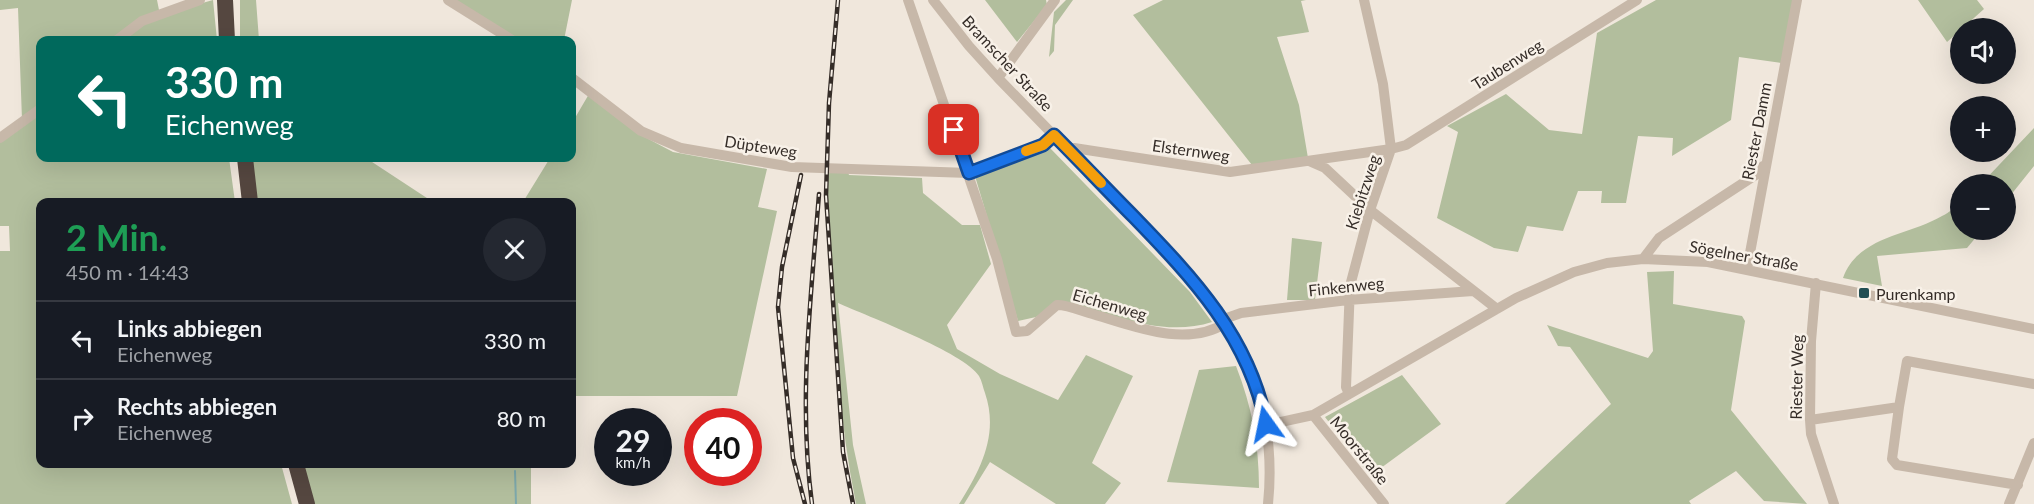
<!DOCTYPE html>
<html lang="de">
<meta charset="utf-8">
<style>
:root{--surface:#171b24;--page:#242831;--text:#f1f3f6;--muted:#9ea1a6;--line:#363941}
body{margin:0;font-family:Lato,sans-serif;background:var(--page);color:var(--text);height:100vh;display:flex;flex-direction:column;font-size:22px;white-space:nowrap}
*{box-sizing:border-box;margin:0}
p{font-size:20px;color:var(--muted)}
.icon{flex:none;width:33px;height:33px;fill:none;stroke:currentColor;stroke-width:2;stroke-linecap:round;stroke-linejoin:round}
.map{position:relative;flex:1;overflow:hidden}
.sheet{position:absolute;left:36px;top:198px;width:540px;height:270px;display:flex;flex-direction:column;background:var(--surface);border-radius:12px;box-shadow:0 6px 24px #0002}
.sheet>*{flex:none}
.guide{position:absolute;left:36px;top:36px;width:540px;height:126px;border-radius:12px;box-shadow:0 6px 24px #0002;background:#00695c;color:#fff;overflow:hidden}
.controls{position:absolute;left:1950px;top:18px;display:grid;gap:12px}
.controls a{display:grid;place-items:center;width:66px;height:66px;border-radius:50%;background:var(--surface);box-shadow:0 6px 24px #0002;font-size:30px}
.speed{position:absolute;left:594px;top:408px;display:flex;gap:12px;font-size:30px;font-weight:700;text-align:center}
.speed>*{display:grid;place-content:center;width:78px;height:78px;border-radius:50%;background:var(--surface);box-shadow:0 6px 24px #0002;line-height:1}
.speed small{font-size:15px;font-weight:400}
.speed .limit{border:9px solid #d22;background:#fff;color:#111}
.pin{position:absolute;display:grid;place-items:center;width:51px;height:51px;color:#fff;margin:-26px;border-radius:12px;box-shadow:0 3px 9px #0006}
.me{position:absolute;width:66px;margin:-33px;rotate:348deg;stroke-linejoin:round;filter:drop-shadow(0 0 4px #0008)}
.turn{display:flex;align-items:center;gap:21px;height:126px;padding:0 30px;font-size:27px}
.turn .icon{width:78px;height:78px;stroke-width:2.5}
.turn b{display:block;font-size:42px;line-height:51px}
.round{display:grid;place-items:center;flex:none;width:63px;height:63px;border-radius:32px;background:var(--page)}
.head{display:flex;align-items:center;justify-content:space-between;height:102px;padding:0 30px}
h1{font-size:36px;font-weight:700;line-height:45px;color:#1e9e55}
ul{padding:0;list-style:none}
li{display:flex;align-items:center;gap:18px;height:78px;padding:0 30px;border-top:2px solid var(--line)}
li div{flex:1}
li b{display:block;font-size:22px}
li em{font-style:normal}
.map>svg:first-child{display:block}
.green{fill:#b2be9d}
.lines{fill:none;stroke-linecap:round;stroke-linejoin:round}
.stream{stroke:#7da8ab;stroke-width:2}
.minor{stroke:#c7b8a9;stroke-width:10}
.highway{stroke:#554740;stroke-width:16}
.rail-casing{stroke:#352d28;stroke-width:4.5}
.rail{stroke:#f8f1e8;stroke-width:2;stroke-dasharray:7;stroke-linecap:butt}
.route-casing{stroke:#114b97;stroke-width:15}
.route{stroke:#1a73e8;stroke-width:10}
.slow{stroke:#f59e0b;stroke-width:10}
.poi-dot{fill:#214e53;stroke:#f8f1e8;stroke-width:2}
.labels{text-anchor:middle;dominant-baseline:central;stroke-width:5;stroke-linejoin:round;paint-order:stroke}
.street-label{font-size:16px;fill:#352d28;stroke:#f8f1e8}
.poi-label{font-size:16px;fill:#352d28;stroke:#f8f1e8;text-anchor:start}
</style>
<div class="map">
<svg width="2034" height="504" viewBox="0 0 2034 504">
<rect width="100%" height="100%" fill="#f0e7dc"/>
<path class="green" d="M0,0H157L160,15L213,0L217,40H40V158H229L235,202H40V464H281L292,504H0V251H10L9,226H0V141L22,120L18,8L0,10Z
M240,0H256L259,40H240Z
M455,0H572L564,40H520Z
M985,0H1046L1047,5L1017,42Z
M1066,0H1073L1055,25L1054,51L1049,57L1054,12Z
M1163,0H1306L1301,1L1309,32L1277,37L1299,105L1308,158L1252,165L1133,15Z
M1656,0H1793L1781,63L1739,57L1731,120L1672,156L1673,138L1638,136L1626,203H1601L1602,191H1578L1563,231L1527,226L1518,252L1494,248L1437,218L1458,132L1447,126L1506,94L1549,130L1582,134L1597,33Z
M1918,0H1977L1984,9L1947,42Z
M589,94L639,134L673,152L767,169L758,207L777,211L737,396H572V202H523L550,158H572V123Z
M2034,128V166L2006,201V184H1981Z
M1050,148L1190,292L1212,322C1163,338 1108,314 1062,301L1036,317L1018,321L975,176Z
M249,158H366L433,202H253Z
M848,172L849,175L922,178L923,193L962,225H980L991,264L947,325L957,349L1000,374L1058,400L1086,355L1133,376L1092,463L1121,483L1105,504H1056L990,462L964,504H959C981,469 999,434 985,393C983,388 982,381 979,376C965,353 867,316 838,303L853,445L866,504H856C834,395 832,283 827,173Z
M1960,202V230H1982L1967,248L1877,256L1882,286L1843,278C1858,236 1908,236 1942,216C1949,213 1955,207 1960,202Z
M1292,238L1322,242L1315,300H1287Z
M1674,271L1673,304L1742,316L1745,321L1731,410L1807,504L1764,501L1736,471L1689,501L1691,504H1505L1611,404L1570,347L1558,346L1547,325L1648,358L1653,351L1647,272Z
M1236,366C1252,407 1259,444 1259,488L1167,482L1199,370Z
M1402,375L1441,424L1370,476L1325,417Z
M302,464H531V504H313Z"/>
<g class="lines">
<path class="stream" d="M515,471L516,504"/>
<path class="minor" d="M448,0L512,40
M908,0L997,259L1016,332L1027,331L1057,305C1068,305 1079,310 1089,313C1131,325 1185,349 1226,323
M933,0L969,46L998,78L1194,280C1249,348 1277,415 1268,504
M117,40L142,21L200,0
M572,78L641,131L681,148L792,167L969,173L1043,145L1054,135
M998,78L1055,0
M0,138L40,109
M1070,151L1074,148L1230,172L1391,149L1406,145L1637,0
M1309,161L1325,168L1370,210L1497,309
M1643,259L1659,238L1757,174L1763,166
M1747,269L1797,0
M1816,283L1811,341L1810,420L1811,434L1834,504
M1224,319L1241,313L1348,300L1473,291
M1349,394L1346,387L1350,286L1370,210L1391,149L1383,84L1364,0
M1899,407L1892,459L1897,465L2018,485
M1313,415L1384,504
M1810,420L1899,407L1907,361L2034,384
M1267,425L1313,415L1516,298L1574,272L1607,263L1643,259L1708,262L2034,329
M2009,504L2034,443"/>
<path class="highway" d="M225,0L227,40
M245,158L250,202
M296,464L307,504"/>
<g class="rail-casing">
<path id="rail" d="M838,0L829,103L826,195L843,452L853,504
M801,175L782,267L778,307L793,458L805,504
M812,504C798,400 811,299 819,194"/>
</g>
<use href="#rail" class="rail"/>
</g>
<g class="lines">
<g class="route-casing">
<path id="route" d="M954,130L969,173L1043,145L1054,135C1081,162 1107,190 1134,217C1193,278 1250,338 1266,424"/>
</g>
<use href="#route" class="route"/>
<path class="slow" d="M1026,151L1043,145L1054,135L1101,183"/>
</g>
<rect class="poi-dot" x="1858" y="287" width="12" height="12" rx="3"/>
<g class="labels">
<g class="street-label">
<text transform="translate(1008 63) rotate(47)">Bramscher Straße</text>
<text transform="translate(1507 64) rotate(-32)">Taubenweg</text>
<text transform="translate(1756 131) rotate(-79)">Riester Damm</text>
<text transform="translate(761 146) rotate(9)">Düpteweg</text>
<text transform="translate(1191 150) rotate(8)">Elsternweg</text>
<text transform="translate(1362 192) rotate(-72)">Kiebitzweg</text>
<text transform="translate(1744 255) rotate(10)">Sögelner Straße</text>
<text transform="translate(1346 286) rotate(-6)">Finkenweg</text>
<text transform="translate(1110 304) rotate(16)">Eichenweg</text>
<text transform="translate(1796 377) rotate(-89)">Riester Weg</text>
<text transform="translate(1360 450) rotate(51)">Moorstraße</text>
</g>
<g class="poi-label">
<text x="1876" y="293">Purenkamp</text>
</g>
</g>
</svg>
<div class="controls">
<a><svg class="icon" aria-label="sound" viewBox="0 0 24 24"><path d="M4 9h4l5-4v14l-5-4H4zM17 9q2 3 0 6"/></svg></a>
<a>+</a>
<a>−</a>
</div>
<div class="speed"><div>29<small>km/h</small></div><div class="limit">40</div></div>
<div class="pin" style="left:954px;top:130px;background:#d93025"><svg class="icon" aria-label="arrive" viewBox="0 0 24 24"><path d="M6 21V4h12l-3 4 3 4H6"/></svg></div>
<svg class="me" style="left:1266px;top:424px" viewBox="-20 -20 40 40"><path d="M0-17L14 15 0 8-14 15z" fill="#1a73e8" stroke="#fff" stroke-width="4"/></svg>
<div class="guide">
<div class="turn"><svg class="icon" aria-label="left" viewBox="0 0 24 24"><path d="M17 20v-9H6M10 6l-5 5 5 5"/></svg><div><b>330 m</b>Eichenweg</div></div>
</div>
<section class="sheet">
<div class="head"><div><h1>2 Min.</h1><p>450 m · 14:43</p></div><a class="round"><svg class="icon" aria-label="close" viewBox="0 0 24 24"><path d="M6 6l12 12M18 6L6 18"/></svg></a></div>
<ul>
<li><svg class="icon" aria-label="left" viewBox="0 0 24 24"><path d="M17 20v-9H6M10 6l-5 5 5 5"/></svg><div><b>Links abbiegen</b><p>Eichenweg</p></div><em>330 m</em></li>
<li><svg class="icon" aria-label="right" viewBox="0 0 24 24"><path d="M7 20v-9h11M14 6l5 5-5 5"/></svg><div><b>Rechts abbiegen</b><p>Eichenweg</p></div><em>80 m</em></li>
</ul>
</section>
</div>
